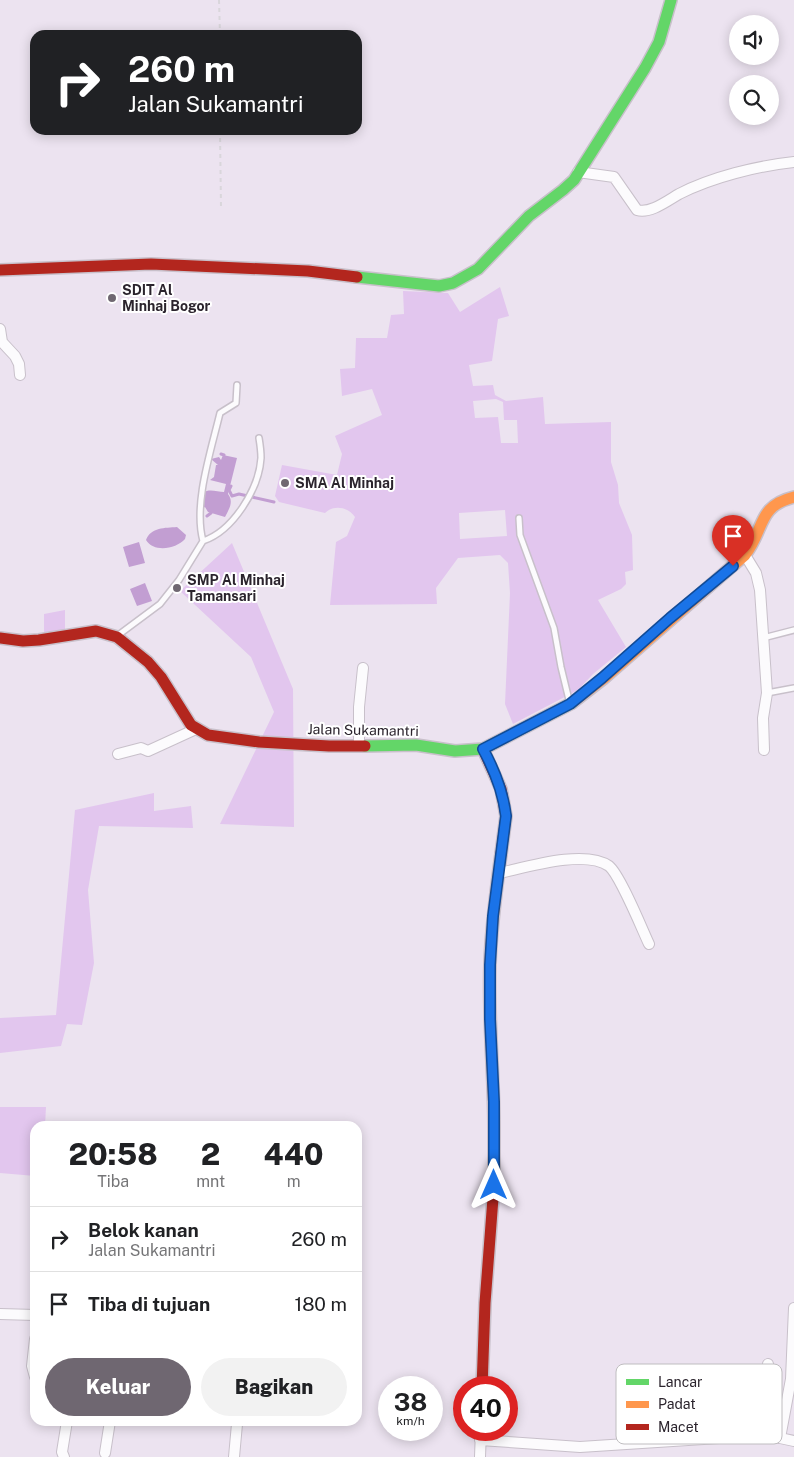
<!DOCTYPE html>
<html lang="id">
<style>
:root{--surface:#fff;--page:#f2f2f2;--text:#202124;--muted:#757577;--line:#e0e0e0;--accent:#6f6771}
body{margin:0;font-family:"Public Sans",sans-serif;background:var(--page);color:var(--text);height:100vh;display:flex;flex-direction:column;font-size:19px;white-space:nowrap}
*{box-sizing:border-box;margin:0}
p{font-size:16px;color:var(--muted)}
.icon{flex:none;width:28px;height:28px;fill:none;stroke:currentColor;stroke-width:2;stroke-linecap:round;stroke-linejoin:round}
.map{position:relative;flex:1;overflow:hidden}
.panel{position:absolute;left:30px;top:1121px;width:332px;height:305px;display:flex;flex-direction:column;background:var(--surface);border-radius:15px;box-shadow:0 2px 12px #0003}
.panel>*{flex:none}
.guide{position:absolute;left:30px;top:30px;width:332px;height:105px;border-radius:15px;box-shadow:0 2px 12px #0003;background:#202124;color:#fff;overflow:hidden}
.buttons{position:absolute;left:729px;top:15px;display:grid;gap:10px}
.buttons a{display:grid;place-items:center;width:50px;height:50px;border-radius:50%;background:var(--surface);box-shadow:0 2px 12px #0003;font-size:25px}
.speed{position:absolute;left:378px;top:1376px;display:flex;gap:10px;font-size:25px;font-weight:700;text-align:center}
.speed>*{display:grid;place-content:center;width:65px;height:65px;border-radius:50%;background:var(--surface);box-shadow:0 2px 12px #0003;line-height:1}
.speed small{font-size:12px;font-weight:400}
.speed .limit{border:8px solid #d22;background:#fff;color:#111}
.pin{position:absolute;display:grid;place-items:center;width:42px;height:42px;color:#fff;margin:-51px -21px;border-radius:50% 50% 50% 0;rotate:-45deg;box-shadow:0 0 5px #0007}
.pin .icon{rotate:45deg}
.me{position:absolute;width:55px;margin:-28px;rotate:0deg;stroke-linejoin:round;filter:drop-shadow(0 0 4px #0008)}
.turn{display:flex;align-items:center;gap:18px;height:105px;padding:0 15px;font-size:22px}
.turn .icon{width:65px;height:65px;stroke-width:2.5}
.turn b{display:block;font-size:35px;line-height:42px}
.eta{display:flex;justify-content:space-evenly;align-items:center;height:85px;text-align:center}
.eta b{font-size:30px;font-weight:800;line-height:35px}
.button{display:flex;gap:10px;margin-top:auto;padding:10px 15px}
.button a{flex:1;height:58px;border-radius:30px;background:var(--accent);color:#fff;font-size:20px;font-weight:800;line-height:58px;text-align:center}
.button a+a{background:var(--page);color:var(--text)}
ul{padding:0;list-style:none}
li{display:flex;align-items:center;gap:15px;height:65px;padding:0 15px;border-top:1px solid var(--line)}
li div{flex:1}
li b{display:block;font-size:19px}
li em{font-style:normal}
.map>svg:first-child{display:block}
.green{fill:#e2c6ee;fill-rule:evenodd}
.water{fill:#c29ed2}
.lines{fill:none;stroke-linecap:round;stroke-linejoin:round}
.stream{stroke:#c29ed2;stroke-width:3}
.lane-casing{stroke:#c8c0ca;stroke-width:8}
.street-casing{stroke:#c8c0ca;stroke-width:12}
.fast-casing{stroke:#c8c0ca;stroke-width:14}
.slow-casing{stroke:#c8c0ca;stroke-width:14}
.jam-casing{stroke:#c8c0ca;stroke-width:14}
.path{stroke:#d9d6db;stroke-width:2;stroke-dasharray:4 4;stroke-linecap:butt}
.lane{stroke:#fcfbfd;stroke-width:5}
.street{stroke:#fcfbfd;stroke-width:10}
.fast{stroke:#63d668;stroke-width:11}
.slow{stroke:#ff974d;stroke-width:11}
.jam{stroke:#b3261e;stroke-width:11}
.route-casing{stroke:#114b97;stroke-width:12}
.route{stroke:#1a73e8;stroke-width:9}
.poi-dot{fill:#6f6771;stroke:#fff;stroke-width:2}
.labels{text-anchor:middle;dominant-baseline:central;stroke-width:4;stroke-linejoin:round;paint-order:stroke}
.poi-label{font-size:14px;font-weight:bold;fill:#2b242d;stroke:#fff;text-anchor:start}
.street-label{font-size:14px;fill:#2b242d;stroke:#fff}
.key{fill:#fff;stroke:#bfbdc0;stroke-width:1}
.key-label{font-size:14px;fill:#2b242d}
</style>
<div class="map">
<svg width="794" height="1457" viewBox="0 0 794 1457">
<rect width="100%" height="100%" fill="#ece3f0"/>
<path class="green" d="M500,287L509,316L498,319L492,361L469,365L473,386L493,385L495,395L506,401L543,397L545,424L611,422V462L618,485L619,503L632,535L633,570L625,572L626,584L621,589L598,600L626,647L593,674L578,690L513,724L505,704L510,593L508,563L500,555L458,558L436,588L437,604L330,605L336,542L347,536L355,517C348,507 334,504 325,513L279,502L275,496L282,465L337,475L342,454L335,436L382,415L372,389L342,396L340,369L355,368L356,338H387L391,315L404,314L403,291L448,293L460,312ZM496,399L503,402L504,420H517L518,443H501L498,417L475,418L473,401ZM505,510L507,536L460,539L459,513Z
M232,543L293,689L294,827L220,824L274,712L251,657L180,591Z
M65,610V631L44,633V614Z
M154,793V811L191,806L193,828L99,826L88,890L94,963L82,1025L67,1024L61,1046L0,1053V1018L56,1015L75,810Z
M0,1107H46L45,1126H35V1176L0,1173Z"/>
<path class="water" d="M223,455L237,458L228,494C234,502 229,509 225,517L208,512L205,507L203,508V493C209,488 217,492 224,492L226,484L210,480L214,477L216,465H218L211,459L219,457L221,460Z
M177,527L186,535L185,539C176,549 154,553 146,540C151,527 165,528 177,527Z
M139,542L145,563L129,567L123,547Z
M145,583L152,601L137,606L130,589Z"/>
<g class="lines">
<path class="stream" d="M221,454L224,455
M231,486L229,490L232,496L239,494L274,502
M207,516L211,513"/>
<g class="lane-casing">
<path id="lane" d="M519,518L520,535L554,628L561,667L570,704
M203,541C233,531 259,489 261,458C261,451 260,444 259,438
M117,636L160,604L179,580L203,541C193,504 211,451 220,413L236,403L237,385
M763,638L794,630
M767,693L794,688"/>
</g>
<g class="street-casing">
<path id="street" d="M578,172L614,177L637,210C650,214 667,201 679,194C712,177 757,166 794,162
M0,329L2,342L15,356L19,364L20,375
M745,555L756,573L760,590L767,693L763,718L764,750
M359,745V707L363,668
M118,754L141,748L148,751L196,729
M500,873C527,867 585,849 609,866C620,875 642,929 649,944
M0,1314L35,1315
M35,1339L32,1366L35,1377
M743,1437C755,1414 774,1391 768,1364
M780,1438L791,1379L794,1308
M480,1440L580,1447L750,1436L780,1438L794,1441
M105,1453L110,1421
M64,1457L62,1452L67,1421
M234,1457L237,1424
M480,1457L481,1430"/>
</g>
<g class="fast-casing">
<path id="fast" d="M357,277L439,286L453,283L478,269L529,216L563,190L574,180L645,68L659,42L671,0
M365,746L416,745L455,751L483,749L572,703"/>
</g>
<g class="slow-casing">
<path id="slow" d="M572,703L603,679L745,555C765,529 757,506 794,497
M494,1129C494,1074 488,1019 490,964C491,927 496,891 501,854"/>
</g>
<g class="jam-casing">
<path id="jam" d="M0,270L151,264L308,271L357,277
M0,638L23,641L39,640L96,631L117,637L148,662L161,677L191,725L208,735L259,742L329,746H365
M483,749L501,789L506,816L501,854
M482,1388L485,1303L494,1185V1129"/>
</g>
<path class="path" d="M219,0L220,35
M220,130L221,208"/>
<use href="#lane" class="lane"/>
<use href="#street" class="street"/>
<use href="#fast" class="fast"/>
<use href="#slow" class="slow"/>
<use href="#jam" class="jam"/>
</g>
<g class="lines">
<g class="route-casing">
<path id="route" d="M494,1185V1102L490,1019V965L493,916L506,816C503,791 495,771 483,749L570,704L602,678L670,618L733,566"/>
</g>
<use href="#route" class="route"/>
</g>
<g class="poi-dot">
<circle cx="112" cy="298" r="5"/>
<circle cx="285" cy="483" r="5"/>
<circle cx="177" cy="588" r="5"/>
</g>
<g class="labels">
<g class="poi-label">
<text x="122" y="290">SDIT Al<tspan x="122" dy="16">Minhaj Bogor</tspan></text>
<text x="295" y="483">SMA Al Minhaj</text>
<text x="187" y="580">SMP Al Minhaj<tspan x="187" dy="16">Tamansari</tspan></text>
</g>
<g class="street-label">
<text transform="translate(363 730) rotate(1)">Jalan Sukamantri</text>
</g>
</g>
<rect x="616" y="1364" width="166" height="80" rx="8" class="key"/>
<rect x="626" y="1379" width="23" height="6" fill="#63d668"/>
<rect x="626" y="1401" width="23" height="7" fill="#ff974d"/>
<rect x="626" y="1424" width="23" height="6" fill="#b3261e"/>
<g class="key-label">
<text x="658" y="1387">Lancar</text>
<text x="658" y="1409">Padat</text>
<text x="658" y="1432">Macet</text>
</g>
</svg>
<div class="buttons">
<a><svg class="icon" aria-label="sound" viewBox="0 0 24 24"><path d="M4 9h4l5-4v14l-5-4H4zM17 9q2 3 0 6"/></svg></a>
<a><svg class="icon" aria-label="search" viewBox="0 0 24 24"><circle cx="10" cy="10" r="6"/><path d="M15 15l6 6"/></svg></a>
</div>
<div class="speed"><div>38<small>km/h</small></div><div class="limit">40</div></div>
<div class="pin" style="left:733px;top:566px;background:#d93025"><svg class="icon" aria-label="arrive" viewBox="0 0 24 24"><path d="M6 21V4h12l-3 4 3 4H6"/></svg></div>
<svg class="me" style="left:494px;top:1185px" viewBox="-20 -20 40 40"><path d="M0-17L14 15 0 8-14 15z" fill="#1a73e8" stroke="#fff" stroke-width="4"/></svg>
<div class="guide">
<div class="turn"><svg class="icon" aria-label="right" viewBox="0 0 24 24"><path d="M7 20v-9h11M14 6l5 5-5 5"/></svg><div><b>260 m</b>Jalan Sukamantri</div></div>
</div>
<section class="panel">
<div class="eta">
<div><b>20:58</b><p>Tiba</p></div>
<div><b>2</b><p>mnt</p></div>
<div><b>440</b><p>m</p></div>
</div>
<ul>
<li><svg class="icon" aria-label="right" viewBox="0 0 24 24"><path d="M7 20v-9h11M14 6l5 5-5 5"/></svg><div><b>Belok kanan</b><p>Jalan Sukamantri</p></div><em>260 m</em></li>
<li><svg class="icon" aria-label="arrive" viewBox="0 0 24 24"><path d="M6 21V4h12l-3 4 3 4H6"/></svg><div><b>Tiba di tujuan</b></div><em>180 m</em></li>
</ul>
<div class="button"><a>Keluar</a><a>Bagikan</a></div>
</section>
</div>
